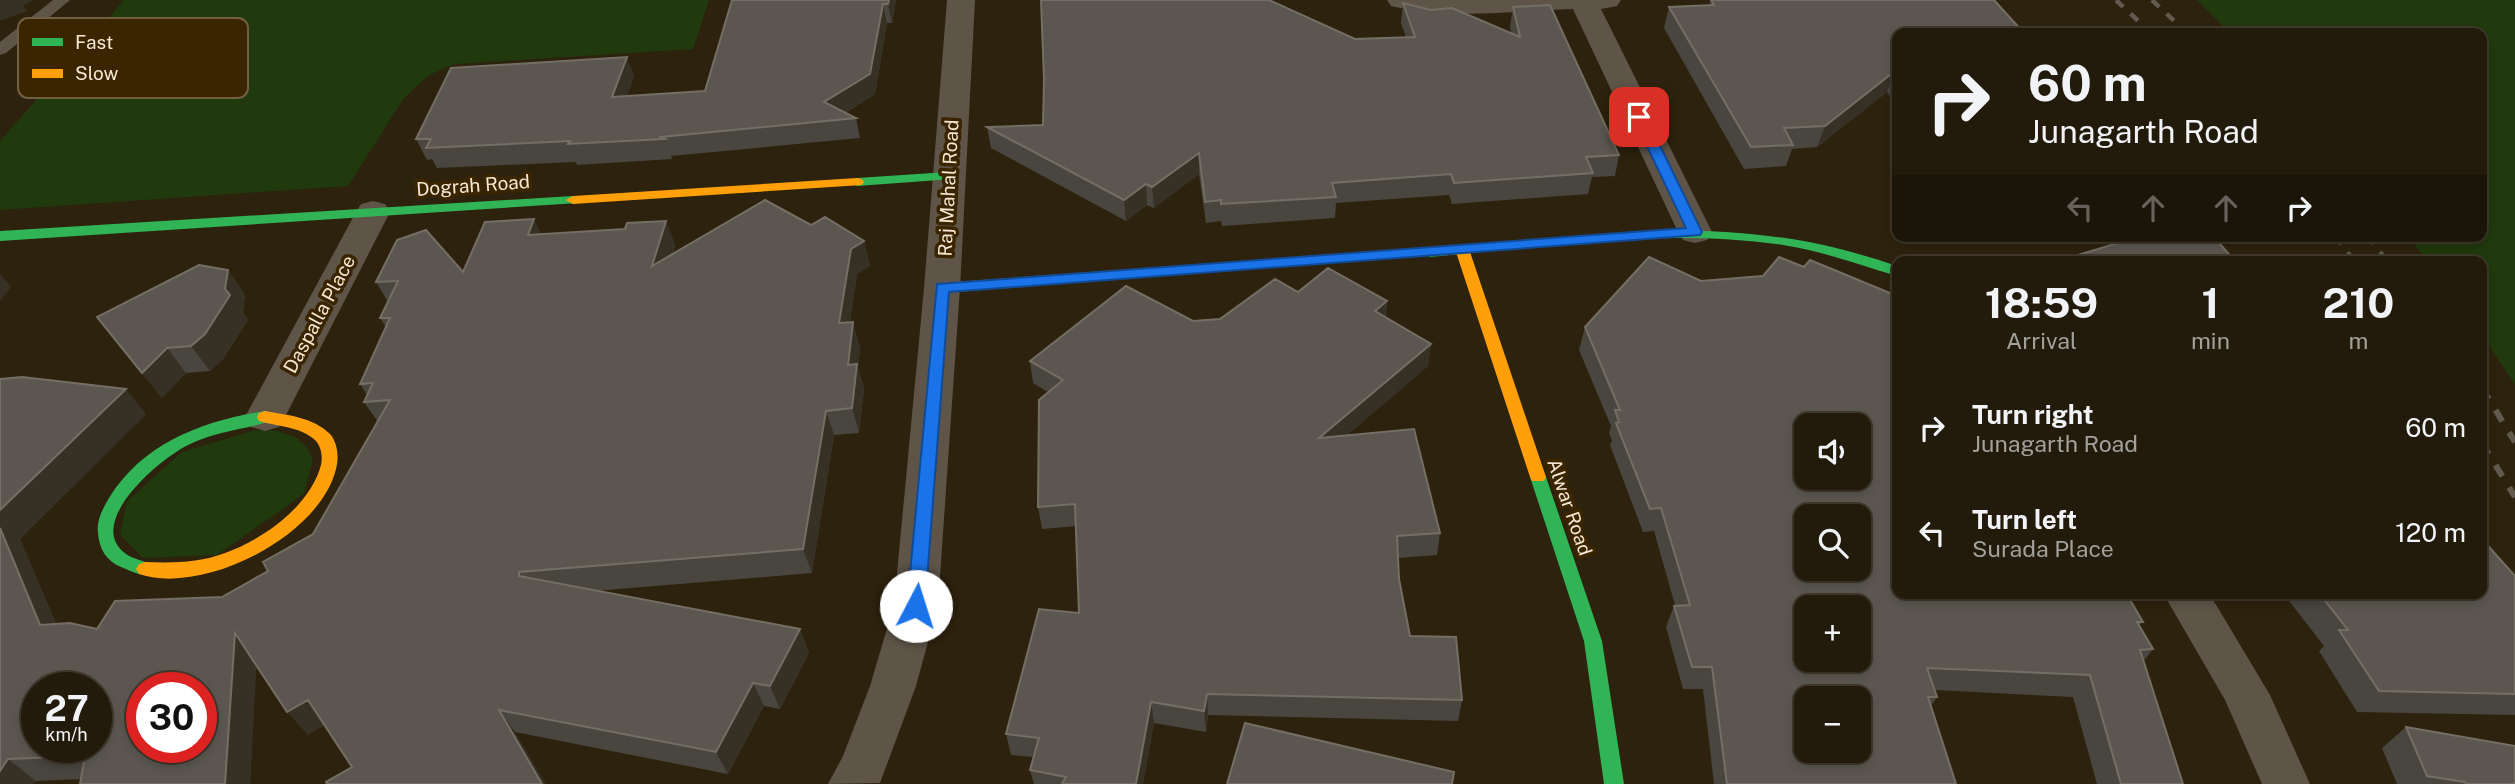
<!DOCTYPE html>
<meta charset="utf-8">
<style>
:root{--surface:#221a0a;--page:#2a2313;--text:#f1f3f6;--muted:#a2a19c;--line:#3f382b}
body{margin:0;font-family:"Public Sans",sans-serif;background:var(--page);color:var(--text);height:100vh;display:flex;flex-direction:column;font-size:26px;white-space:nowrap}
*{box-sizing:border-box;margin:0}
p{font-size:23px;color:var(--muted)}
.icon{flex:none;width:38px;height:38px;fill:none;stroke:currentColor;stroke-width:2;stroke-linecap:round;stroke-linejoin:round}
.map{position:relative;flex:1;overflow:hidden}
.panel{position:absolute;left:1892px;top:256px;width:595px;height:343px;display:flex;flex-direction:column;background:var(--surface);border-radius:14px;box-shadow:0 4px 10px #0003,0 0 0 2px var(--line)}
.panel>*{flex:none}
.top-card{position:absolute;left:1892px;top:28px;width:595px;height:214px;border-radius:14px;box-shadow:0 4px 10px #0003,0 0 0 2px var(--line);background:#221a0a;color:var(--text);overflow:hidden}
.controls{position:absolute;left:1794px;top:413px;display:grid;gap:14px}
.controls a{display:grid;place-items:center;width:77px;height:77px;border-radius:14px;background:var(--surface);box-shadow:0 4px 10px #0003,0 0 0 2px var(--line);font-size:35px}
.speed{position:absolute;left:21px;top:672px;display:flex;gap:14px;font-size:35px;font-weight:700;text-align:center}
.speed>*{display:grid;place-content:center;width:91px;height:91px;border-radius:50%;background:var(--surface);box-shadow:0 4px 10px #0003,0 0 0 2px var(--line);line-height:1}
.speed small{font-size:18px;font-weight:400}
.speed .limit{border:10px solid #d22;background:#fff;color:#111}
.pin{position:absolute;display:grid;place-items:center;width:60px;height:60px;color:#fff;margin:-30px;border-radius:14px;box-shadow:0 4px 10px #0006}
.me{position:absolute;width:77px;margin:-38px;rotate:5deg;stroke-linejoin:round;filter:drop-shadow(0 0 5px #0008)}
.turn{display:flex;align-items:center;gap:24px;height:147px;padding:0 21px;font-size:32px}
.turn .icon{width:91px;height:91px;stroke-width:2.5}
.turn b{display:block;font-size:49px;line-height:60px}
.lanes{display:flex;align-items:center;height:66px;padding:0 21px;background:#0003;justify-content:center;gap:35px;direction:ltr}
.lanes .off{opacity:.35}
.eta{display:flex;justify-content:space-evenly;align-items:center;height:119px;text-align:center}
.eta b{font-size:42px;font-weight:700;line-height:49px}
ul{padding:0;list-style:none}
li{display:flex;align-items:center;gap:21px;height:105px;padding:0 21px}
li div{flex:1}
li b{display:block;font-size:26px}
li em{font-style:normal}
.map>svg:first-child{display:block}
.green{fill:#20390d}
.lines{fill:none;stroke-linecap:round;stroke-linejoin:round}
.lane{fill:#5e5548;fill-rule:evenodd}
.street{fill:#5e5548;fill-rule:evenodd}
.fast{fill:#30b455;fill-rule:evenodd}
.slow{fill:#ff9f0a;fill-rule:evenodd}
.rail-far1{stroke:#625a4e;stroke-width:4.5;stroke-dasharray:10 10;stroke-linecap:butt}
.rail{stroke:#625a4e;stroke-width:6;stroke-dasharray:13 13;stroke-linecap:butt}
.wall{fill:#494640}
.shaded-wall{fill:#363025}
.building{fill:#5b5750;stroke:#746e64;stroke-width:2;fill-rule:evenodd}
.route{fill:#1a73e8;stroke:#114b97;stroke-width:2}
.labels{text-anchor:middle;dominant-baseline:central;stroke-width:7;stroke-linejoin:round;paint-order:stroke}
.street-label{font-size:19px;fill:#f5e7d3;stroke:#3a2500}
.key{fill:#3a2500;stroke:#725f3f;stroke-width:2}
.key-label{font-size:19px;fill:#f5e7d3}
</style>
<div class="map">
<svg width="2515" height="784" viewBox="0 0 2515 784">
<rect width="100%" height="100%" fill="#2d220d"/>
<path class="green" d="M124,0H709L693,49L455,64L429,75L404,98L348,186L0,210V141Z
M2197,0H2515V385L2482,335V261H2427L2408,236H2482V33H2230Z
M256,430L278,431L295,437L307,447L313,461L304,494L217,555L143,558L120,535L127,501L182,452Z"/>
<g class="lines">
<path class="lane" d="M53,0H70L6,53L0,55V42Z"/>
<path class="street" d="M947,0H975L960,288L938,605L916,686L880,783L828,784L843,756L870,686L894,605L924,288Z
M1387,0H1621L1617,6L1601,9L1712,232L1707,240L1695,243L1683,240L1678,232L1573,9C1514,11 1449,20 1391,6Z
M373,201L385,204L390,212L285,417L279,427L265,431L251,427L245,417L356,212L361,204Z
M2163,593H2209L2270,695L2310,784H2262L2225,700Z"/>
<path class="fast" d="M948,172L953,173V179L857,186L850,182L857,178Z
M573,196L580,200L578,203L0,241V231Z
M1666,230C1753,231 1815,238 1897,266V276C1859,265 1823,251 1783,245C1666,228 1547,246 1430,257L1423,252L1430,247Z
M265,411L271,413L273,417L271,421C243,430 215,431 188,445C161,458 83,523 126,554C133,559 144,561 151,564L154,569L151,574C141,577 131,571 121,567C106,561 99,548 98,533C96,521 103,508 109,498C144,442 203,421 265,411Z
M1538,471L1544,473L1546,477L1602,641L1624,784H1604L1584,641L1530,477L1532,473Z"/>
<path class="slow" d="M857,178L862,179L864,182L862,185L573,204L566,200L573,196Z
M1462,244L1469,249L1546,477L1544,481H1532L1530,477L1455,249Z
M1430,247L1435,249L1437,252L1435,255L942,293L935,288L942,283Z
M265,411C287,415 313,417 330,434C338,443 339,458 336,469C320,536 203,596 139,574L136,569L139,564L145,562C172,563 199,563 225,553C264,539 310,506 321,465C323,456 321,446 315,440C299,426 279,427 259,421L257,417L259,413Z"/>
<path class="rail-far1" d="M2116,0L2151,33
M2152,0L2187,33
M2336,236L2354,261
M2368,236L2387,261"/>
<path class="rail" d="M2482,388L2515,442
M2482,443L2515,497"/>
</g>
<path class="wall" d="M732,0H896L892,23H887L875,94L845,113L856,118L860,138L671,156L672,159L577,165L576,162L437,168L432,159L427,160L416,139L634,76L627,96L705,91Z
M1711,0L1897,33V106L1887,92L1817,147L1792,149L1786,166L1744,169L1664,28L1669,7L1709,5Z
M1403,3L1511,33L1510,27L1513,7L1619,155L1615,176L1592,177L1588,194L1452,204L1449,195L1336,203L1335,218L1222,226L1221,221L1206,223L1199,174L1154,208L1147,205L1126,221L991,148L987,127L1043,125L1355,39L1406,37L1401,23Z
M666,221L675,245L673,254L811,225L864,241L870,266L857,274L850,322L860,347L858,368L864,388L859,433L834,435L812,573L595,591L800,629L809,653L780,709L764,706L728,774L515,732L352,767L324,725L308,735L256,665L250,784L81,779L36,781L0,784V379L146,414L20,539L56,624L97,629L222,597L268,571L313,534L378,422L364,402L367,395L360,384L386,327L380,318L388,302L376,282L463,272L541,234L625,229Z
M1701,281L1897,593L2143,622L2139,625L2153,649L2143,662L2183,784H2097L2073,697L1935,690L1937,697L1931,706L1956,784H1714L1703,689H1683L1666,627L1674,606L1675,605L1654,531L1643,532L1610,445L1612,441L1609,433L1611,426L1579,350L1585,327Z
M1298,292L1387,301L1386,317L1431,344L1428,366L1347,435L1440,533L1437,555L1398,558L1399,579L1410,636L1462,700L1458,721L1208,715L1206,732L1154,723L1143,784H1034L1030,770L1034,757L1011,755L1006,734L1079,613L1076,526L1042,529L1038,507L1048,392L1033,383L1030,361L1220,319Z
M245,294L243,312L248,320L223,359L210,371L186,373L162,398L97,317Z
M2515,576V715L2357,712L2319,651L2324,646L2283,593H2482Z
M2406,727L2515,784H2397L2382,748Z"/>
<path class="shaded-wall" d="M0,0H35L23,5L27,11L0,21Z
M889,0H896L892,23L888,4Z
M883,4L887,23L875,94L832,120L824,102Z
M627,57L634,76L620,117L612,97Z
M1895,71L1887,92L1817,147L1825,126Z
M1199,153V174L1154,208L1152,187Z
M1146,184L1147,205L1126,221L1124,200Z
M534,219L546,244L528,235Z
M666,221L675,245L662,291L652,266Z
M864,241L870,266L857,274L846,348L839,323L851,249Z
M228,270L245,294L243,312L248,320L223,359L210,371L191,346L225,289Z
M0,274L11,287L0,301Z
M1387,301L1385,323L1375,311Z
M853,322L860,347L858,368L864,388L859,433L852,408L848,365Z
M1431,344L1428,366L1318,460L1319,438Z
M167,348L186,373L162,398L142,373Z
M126,389L146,414L20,539L66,649L40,625L0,528V510Z
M826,411L834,435L812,573L803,549Z
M800,629L809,653L780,709L770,686Z
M235,633L257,657L250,784H225Z
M753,683L764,706L728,774L716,752Z
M1207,694L1208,715L1206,732L1204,711Z
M308,700L328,723L308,735L287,712Z
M1151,702L1154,723L1143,784H1136Z
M499,710L515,732L546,784H542Z
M8,759L36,781L34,784H0V771Z"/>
<path class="building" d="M732,0H889L888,4H883L870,74L824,102L856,118L661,137L665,139L568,144L570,141L426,148L431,139H416L451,68L627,57L612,97L705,91Z
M1041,0H1269L1355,39L1415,37L1403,3L1431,10L1452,8L1520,37L1513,7L1550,5L1619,155L1586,157L1593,173L1454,183L1451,174L1332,183L1336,197L1221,204V200L1205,202L1199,153L1152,187L1146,184L1124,200L987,127L1043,125L1044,79Z
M1711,0H1994L2024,33H1897V73L1895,71L1825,126L1784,128L1793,145L1751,147L1669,7L1714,5Z
M765,200L811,225L825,217L864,241L851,249L839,323L853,322L848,365L857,364L852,408L826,411L803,549L519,572V576L800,629L770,686L753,683L716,752L499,710L542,784H327L326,782L352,767L308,700L287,712L235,633L225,784H80L85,756L8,759L0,771V528L40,625L70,623L97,629L115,601L222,597L268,571L263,562L313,534L390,400L364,402L373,383L360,384L390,318H380L398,281L376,282L397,240L426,230L463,272L485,222L534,219L528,235L625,229L627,223L666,221L652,266ZM37,688H96V747H37ZM142,688H201V747H142Z
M2141,236H2213L2235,261H2058Z
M1649,257L1701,281L1763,276L1779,257L1804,267L1810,260L1897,296V593H2126L2143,622H2137L2153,649L2140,650L2183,784H2121L2090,675L1927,668L1937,697H1928L1956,784H1727L1712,667H1692L1674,606L1690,605L1661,508L1650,509L1616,423L1619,422L1615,410H1620L1585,327ZM1806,425H1858V478H1806ZM1806,516H1858V569H1806ZM1806,607H1858V660H1806ZM1806,698H1858V751H1806Z
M199,265L228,270L225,289L230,295L205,334L191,346L167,348L142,373L97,317Z
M1328,268L1387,301L1375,311L1431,344L1319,438L1414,429L1440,533L1397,536L1399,579L1410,636L1456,637L1462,700L1207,694L1204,711L1151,702L1136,784H1062L1066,777L1030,770L1039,738L1006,734L1039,609L1079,613L1075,504L1038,507L1039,400L1063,380L1030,361L1126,286L1193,321L1220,319L1275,279L1298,292Z
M22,377L126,389L0,510V379Z
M2482,539L2515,576V694L2379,691L2339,630H2348L2319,593H2482Z
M1245,723L1454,772L1452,784H1227Z
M2406,727L2515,746V784H2466L2465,782L2427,776Z"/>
<path class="route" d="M1639,113L1646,117L1702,232L1700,235L949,292L925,606L923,611L916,613L910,611L907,606L937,284L1686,228L1633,117Z"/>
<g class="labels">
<g class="street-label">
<text transform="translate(473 185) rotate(-4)">Dograh Road</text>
<text transform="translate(948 188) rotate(-87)">Raj Mahal Road</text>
<text transform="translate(319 314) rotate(-62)">Daspalla Place</text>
<text transform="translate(1570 507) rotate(71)">Alwar Road</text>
</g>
</g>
<rect x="18" y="18" width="230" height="80" rx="10" class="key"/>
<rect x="32" y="38" width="31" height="8" fill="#30b455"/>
<rect x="32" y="69" width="31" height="9" fill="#ff9f0a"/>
<g class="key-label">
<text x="75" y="49">Fast</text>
<text x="75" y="80">Slow</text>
</g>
</svg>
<div class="controls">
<a><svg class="icon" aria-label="sound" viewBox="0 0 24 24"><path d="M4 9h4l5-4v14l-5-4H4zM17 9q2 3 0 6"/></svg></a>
<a><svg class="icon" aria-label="search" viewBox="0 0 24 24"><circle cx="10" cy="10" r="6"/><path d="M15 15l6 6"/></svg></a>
<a>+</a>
<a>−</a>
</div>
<div class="speed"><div>27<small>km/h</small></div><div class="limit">30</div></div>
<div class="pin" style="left:1639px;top:117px;background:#d93025"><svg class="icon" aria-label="arrive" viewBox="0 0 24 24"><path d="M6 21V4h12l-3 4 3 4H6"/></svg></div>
<svg class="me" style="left:916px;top:606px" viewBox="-20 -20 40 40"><circle r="19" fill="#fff"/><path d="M0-13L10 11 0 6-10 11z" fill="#1a73e8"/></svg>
<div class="top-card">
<div class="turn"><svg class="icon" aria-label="right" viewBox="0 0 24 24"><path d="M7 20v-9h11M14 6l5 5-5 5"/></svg><div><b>60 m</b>Junagarth Road</div></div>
<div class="lanes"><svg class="icon off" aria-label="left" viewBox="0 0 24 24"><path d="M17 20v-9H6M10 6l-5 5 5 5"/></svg><svg class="icon off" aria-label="ahead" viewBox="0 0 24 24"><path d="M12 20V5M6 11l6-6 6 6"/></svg><svg class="icon off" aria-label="ahead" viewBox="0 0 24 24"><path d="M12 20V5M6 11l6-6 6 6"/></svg><svg class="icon" aria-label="right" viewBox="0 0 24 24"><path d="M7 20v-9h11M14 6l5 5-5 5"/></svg></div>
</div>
<section class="panel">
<div class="eta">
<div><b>18:59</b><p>Arrival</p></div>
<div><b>1</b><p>min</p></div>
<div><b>210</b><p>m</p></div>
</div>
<ul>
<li><svg class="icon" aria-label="right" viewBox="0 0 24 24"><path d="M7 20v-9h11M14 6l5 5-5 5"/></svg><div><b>Turn right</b><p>Junagarth Road</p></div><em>60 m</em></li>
<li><svg class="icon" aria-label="left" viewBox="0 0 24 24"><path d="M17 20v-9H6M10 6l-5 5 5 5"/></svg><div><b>Turn left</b><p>Surada Place</p></div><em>120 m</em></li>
</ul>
</section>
</div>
